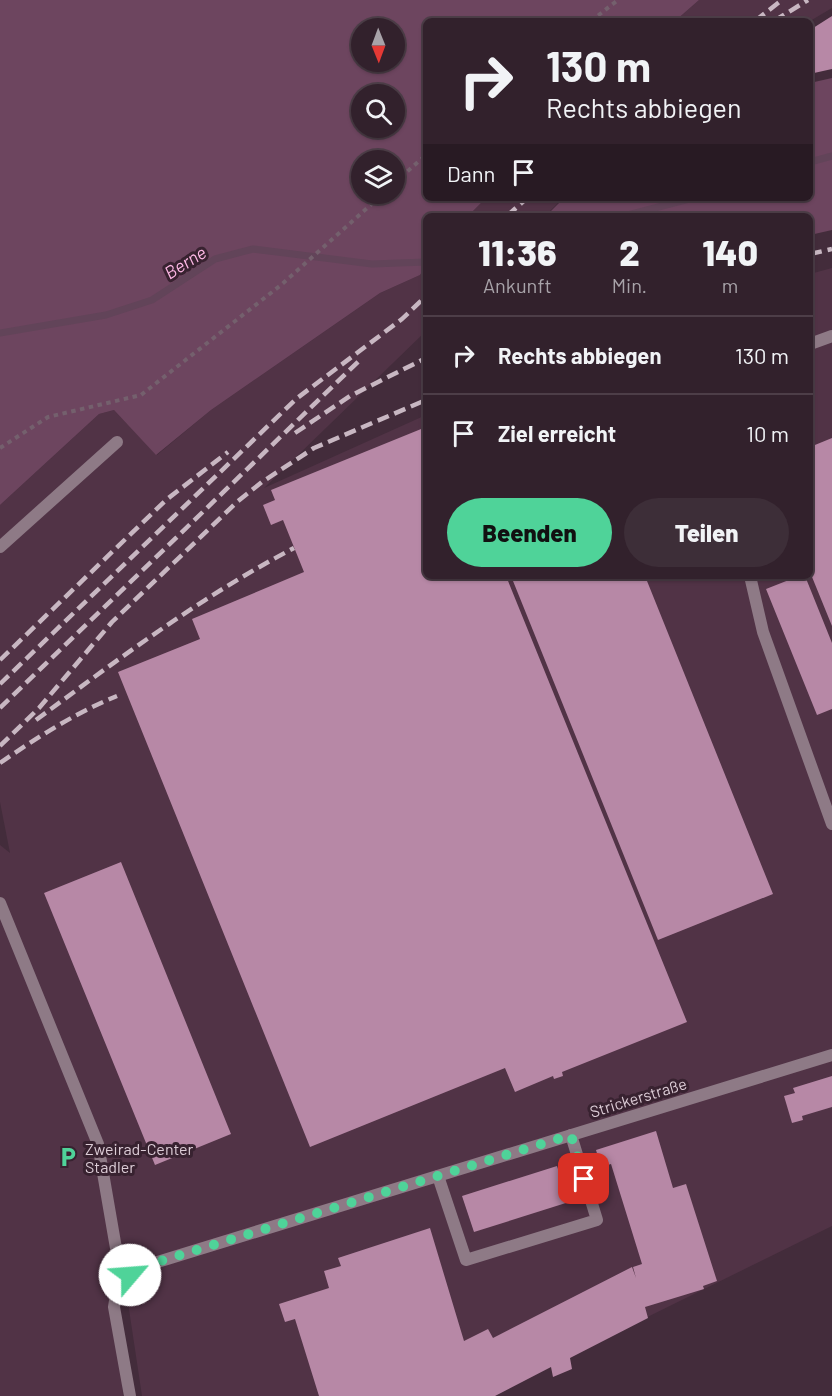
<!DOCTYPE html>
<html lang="de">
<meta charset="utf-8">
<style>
:root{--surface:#32212c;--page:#3d2e38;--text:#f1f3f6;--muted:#a8a3a9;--line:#4d3e48;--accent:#4fd399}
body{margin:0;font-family:Barlow,sans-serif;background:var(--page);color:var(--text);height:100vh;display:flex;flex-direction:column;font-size:22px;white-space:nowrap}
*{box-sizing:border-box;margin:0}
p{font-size:20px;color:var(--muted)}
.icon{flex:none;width:33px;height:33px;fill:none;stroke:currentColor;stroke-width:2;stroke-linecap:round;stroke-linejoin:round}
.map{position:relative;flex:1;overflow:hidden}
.drawer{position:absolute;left:423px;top:213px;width:390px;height:366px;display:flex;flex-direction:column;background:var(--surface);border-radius:9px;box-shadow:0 2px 4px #0004,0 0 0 2px var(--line)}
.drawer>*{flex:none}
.banner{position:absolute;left:423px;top:18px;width:390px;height:183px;border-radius:9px;box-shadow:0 2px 4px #0004,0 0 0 2px var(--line);background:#32212c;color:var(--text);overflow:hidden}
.needle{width:39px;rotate:179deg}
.fabs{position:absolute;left:351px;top:18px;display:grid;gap:12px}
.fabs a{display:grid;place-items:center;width:54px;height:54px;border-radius:50%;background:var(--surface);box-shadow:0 2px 4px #0004,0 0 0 2px var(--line);font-size:30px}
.pin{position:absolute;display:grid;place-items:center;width:51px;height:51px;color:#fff;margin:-26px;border-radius:12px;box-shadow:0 3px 9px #0006}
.me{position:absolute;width:66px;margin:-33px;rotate:63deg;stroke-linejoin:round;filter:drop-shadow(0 0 4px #0008)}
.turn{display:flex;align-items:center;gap:21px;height:126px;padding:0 24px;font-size:27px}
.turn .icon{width:78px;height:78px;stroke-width:2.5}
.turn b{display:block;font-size:42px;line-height:51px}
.then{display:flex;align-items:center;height:57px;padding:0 24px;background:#0003;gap:12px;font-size:22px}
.eta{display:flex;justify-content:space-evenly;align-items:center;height:102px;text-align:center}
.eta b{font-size:36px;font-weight:800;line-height:42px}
.button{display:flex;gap:12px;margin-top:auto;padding:12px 24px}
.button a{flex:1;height:69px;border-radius:36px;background:var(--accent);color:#111;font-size:24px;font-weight:800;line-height:69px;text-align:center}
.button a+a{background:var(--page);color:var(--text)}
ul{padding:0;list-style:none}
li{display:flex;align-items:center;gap:18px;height:78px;padding:0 24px;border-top:2px solid var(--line)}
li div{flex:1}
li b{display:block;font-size:22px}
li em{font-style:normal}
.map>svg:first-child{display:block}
.built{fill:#513346}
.green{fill:#6d455f;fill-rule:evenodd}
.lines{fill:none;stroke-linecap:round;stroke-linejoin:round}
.stream{stroke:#624459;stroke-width:7}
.building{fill:#b788a6}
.path{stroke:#74606d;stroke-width:4;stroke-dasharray:4.5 4.5;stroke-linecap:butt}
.service{stroke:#8e7a86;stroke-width:12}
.minor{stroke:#8e7a86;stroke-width:12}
.rail{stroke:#c8b7c2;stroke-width:4.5;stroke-dasharray:12 6;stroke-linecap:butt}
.route{stroke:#4fd399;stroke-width:10;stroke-dasharray:0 18}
.labels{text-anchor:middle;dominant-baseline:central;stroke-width:6;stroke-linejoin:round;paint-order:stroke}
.street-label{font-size:16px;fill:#ddcdd7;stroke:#382230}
.poi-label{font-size:16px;fill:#ddcdd7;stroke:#382230;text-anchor:start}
.water-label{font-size:18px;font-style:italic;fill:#fdb7e4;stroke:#382230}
</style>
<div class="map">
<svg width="832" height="1396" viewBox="0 0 832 1396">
<rect width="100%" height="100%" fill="#432c3b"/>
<path class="built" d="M699,0H832V8L810,21H675Z
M486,198H563L545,216H468Z
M426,266V331L264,488L426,415V576H810V274L832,268V1226L487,1396H142L124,1276L163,1257L116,1273L123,1396H0V845L10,853L0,802V505L99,414L114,410L157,455L211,410L380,293L420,275Z"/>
<path class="green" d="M0,0H699L675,21H426V198H486L468,216H426V266L420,275L380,293L211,410L156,455L114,410L99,414L0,505ZM394,28V62H362V28ZM362,94H394V128H362ZM394,160V194H362V160Z
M832,78V230L810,235V216H546L564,198H810V83Z"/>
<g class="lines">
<path class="stream" d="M810,162L832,156
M624,216L693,198
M0,333L106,315L152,300L215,259L253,249L372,264L426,262"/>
</g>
<path class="building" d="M832,16V69L814,73L810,65V30Z
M426,427V576H506L687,1022L562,1072L563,1076L554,1079L553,1076L515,1092L505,1068L310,1147L118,672L200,639L192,619L304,572L283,520L271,525L263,505L275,500L271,490Z
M832,438V626L810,572V447Z
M511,576H645L773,894L658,940Z
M799,576H805L832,643V709L817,715L766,589Z
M121,862L231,1134L155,1165L44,893Z
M832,1076V1107L802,1116L803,1120L792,1123L784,1096L795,1093L793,1088Z
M656,1131L673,1188L686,1184L717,1281L703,1286L704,1289L645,1307L648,1318L570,1358L572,1369L553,1377L551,1367L495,1396H319L295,1319L285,1322L279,1304L329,1288L324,1271L341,1266L338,1258L430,1228L464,1341L488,1329L493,1338L632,1267L636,1278L633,1267L642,1264L611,1164L601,1167L596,1150Z
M557,1166L569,1202L474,1232L462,1196Z"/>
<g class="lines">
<path class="path" d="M591,21L618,0
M394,183L426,155
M0,448L48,417L141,395L281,285L383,194"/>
<path class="service" d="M810,344L832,336
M0,547L117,442
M750,576L763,632L832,824
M0,903L98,1144L117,1254L130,1275
M438,1176L466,1260L597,1220L571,1135"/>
<path class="minor" d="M130,1396L114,1307C116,1289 125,1280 138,1268L832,1055"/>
<path class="rail" d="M755,21L782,0
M774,21L808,0
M507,216L527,198
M810,254L832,249
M295,433L350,396L426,358
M0,660L166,500L228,452
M0,684L296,399L402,319L426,296
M0,708L361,359
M36,720C120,658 202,596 294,548
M0,746L39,708L112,622L237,502L262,482L314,448L426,400
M0,763C38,737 75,713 117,696"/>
</g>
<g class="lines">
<path class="route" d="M130,1275L138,1268L571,1135L584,1179"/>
</g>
<defs>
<g id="parking-bare" transform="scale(1.62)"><path d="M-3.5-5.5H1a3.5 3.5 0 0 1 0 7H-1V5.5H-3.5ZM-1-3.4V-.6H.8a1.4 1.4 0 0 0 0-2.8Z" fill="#4fd399" stroke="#382230" stroke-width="2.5" paint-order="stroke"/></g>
</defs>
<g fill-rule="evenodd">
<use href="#parking-bare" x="68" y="1157"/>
</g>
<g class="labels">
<g class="street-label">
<text transform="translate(638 1097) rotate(-17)">Strickerstraße</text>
</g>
<g class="poi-label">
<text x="85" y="1148">Zweirad-Center<tspan x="85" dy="18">Stadler</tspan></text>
</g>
<g class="water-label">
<text transform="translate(185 262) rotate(-32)">Berne</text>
</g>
</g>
</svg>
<div class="fabs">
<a><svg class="needle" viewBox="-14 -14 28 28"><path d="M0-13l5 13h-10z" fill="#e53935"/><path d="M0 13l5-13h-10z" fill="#a8a3a9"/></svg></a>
<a><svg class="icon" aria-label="search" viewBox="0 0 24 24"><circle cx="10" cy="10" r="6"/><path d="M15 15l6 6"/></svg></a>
<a><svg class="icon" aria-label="layers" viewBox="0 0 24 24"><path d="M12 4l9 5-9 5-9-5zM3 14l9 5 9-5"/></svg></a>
</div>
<div class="pin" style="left:584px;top:1179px;background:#d93025"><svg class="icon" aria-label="arrive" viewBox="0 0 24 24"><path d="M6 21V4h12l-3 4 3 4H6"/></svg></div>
<svg class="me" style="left:130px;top:1275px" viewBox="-20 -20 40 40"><circle r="19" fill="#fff"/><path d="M0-13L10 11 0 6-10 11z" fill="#4fd399"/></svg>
<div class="banner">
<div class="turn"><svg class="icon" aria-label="right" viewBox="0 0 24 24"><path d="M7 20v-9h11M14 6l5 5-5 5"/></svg><div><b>130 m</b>Rechts abbiegen</div></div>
<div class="then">Dann<svg class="icon" aria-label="arrive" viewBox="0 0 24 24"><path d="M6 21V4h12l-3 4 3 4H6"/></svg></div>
</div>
<section class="drawer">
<div class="eta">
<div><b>11:36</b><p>Ankunft</p></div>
<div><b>2</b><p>Min.</p></div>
<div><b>140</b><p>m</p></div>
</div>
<ul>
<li><svg class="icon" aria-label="right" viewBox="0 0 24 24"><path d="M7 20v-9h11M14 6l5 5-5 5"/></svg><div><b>Rechts abbiegen</b></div><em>130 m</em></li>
<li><svg class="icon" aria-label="arrive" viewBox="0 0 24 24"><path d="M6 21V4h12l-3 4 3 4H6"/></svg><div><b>Ziel erreicht</b></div><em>10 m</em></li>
</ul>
<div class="button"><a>Beenden</a><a>Teilen</a></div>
</section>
</div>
